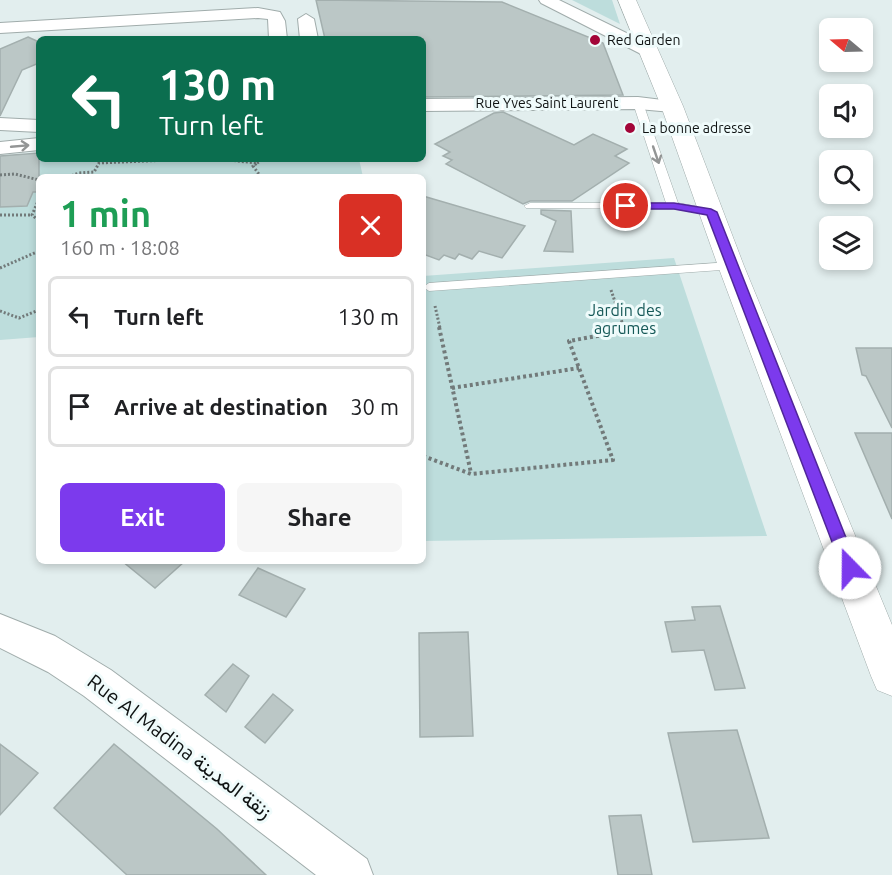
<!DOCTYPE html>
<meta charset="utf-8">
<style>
:root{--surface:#fff;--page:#f6f6f6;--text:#202124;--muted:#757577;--line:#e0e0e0;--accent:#7c3aed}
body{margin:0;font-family:Ubuntu,Vazirmatn,sans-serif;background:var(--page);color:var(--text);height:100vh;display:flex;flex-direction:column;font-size:22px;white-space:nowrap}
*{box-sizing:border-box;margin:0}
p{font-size:20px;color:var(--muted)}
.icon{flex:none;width:33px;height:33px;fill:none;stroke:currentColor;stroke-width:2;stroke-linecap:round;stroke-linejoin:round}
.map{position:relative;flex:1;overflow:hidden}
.details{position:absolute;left:36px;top:174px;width:390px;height:390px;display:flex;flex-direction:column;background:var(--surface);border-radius:9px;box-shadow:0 3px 9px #0003}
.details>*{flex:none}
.guide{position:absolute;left:36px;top:36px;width:390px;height:126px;border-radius:9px;box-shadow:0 3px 9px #0003;background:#0b6e4f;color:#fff;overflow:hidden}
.needle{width:39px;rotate:289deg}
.buttons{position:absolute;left:819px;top:18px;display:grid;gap:12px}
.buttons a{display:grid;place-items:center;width:54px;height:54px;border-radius:9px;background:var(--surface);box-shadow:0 3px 9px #0003;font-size:30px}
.pin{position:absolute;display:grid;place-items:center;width:51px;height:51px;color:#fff;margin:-26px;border:3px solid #fff;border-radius:50%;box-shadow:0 2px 6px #0007}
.me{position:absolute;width:66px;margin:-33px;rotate:338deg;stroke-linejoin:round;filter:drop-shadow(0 0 4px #0008)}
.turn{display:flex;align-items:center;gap:21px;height:126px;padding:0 24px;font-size:27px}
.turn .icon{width:78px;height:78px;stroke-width:2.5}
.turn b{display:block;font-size:42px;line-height:51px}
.round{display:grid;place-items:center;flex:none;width:63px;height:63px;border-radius:9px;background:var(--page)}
.headline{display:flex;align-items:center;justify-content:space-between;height:102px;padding:0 24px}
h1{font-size:36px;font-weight:600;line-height:45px;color:#1e9e55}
.action{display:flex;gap:12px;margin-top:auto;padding:12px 24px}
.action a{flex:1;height:69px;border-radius:9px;background:var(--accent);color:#fff;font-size:24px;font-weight:600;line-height:69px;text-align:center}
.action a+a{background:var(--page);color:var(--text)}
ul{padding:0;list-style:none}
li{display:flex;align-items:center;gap:18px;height:81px;margin:0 12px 9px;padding:0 12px;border:3px solid var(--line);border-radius:9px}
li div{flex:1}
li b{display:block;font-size:22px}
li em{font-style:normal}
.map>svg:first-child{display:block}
.green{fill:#bddddc}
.building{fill:#bbc7c6;stroke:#a3afae;stroke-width:1.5}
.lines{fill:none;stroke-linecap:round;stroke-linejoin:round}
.service-casing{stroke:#a0acab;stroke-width:1}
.minor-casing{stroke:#a0acab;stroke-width:2}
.secondary-casing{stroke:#a0acab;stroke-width:1}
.path-far1{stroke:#727a7a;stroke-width:3;stroke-dasharray:2 2;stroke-linecap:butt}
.path{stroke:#727a7a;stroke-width:4;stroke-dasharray:3 3;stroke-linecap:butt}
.service{fill:#fff;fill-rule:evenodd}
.minor{fill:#fff;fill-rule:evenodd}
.secondary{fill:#fff;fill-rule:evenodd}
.oneway{stroke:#939595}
.route{fill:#7c3aed;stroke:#51269a;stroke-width:1.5}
.poi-dot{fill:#a30538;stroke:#effbfb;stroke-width:2}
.labels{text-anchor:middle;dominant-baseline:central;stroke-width:6;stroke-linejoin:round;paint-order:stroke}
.far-poi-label{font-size:14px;fill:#0f1313;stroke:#effbfb;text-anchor:start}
.far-street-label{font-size:14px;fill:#0f1313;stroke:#effbfb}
.park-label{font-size:16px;fill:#165958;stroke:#effbfb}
.near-street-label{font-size:20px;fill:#0f1313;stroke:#effbfb}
</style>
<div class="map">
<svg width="892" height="875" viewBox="0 0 892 875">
<rect width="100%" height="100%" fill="#e2eeee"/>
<path class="green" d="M572,0H612L620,24Z
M39,153V159H359L363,177H39V337L0,340V156Z
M674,258L767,536L423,541V276Z"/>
<path class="building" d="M316,0L502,2L603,43L623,95L423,97V39H325Z
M28,37L39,42V63L22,70L0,116V49Z
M503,112L574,145L593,134L627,149L615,156L629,163L572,201H530L523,204L446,164L452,160L443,156L450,152L435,144L494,113Z
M39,153V192H33L27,206L0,207V156Z
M423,196L525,226L502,258L479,251L472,259L459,254L455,259L444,255L439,260L423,254Z
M541,210L571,211L573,252L544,251L556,221L541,214Z
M856,348H892V428L866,376L862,375Z
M855,433H892V519Z
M122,561H185L155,588Z
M258,568L305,589L286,617L239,595Z
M720,606L745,688L715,690L704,650L672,652L665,622L695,620L692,607Z
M468,632L473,736L420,737L419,633Z
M233,664L249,676L226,712L205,695Z
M273,694L293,710L265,743L245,727Z
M737,730L769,838L693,842L668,733Z
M0,744L38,773L0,815Z
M114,744L217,829L266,875H127L54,808Z
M641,815L652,875H618L609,816Z"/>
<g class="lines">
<g class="service-casing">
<path id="service" d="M638,100L643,103L678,203L715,210V214L673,209L526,208L524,206L530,203H666L633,103Z
M731,262L737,266L735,269L429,291L423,287L429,283Z"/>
</g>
<g class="minor-casing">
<path id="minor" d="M539,0H559L653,46L656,50L653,54H641L541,3Z
M258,8L280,12L285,21L287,39H269L268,19L258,18L0,33V23Z
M306,14L314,19L318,39H300L298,19Z
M638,97L679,102L682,106L679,110L672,112L638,109L423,111V99Z
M0,118L39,120V132L0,130Z
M39,138V150L0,154V142Z
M0,614L55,636L111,670L367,859L373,875H316L84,696L48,672L0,648Z"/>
</g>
<g class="secondary-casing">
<path id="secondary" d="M618,0H636L683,106L744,266L892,625V696L877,690L871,676L718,266L661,106Z"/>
</g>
<path class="path-far1" d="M218,159L257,163L253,166L261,177
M257,163L263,159
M0,175L15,174L39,180
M68,177L79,173L94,172L99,163L192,159
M39,199L32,215L39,221
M0,215H32
M0,268L39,251
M611,290L624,328
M435,306L440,328
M0,311L19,318L39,310"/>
<path class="path" d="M439,327L471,473
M452,388L579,368
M423,456L471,474L613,460L569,341L625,331L624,327"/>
<use href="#service" class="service"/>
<use href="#minor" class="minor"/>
<use href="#secondary" class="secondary"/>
</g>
<defs><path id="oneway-shaft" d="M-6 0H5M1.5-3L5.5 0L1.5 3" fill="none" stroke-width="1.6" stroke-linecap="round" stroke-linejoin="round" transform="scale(1.5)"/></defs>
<g class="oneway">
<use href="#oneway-shaft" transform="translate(20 146) rotate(-5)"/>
<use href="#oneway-shaft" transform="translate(656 155) rotate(71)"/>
</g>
<path class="route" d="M623,203H674L711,209L717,212L858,568L855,573L850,575L844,573L842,568L707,215L674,209H626L621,206Z"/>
<g class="poi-dot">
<circle cx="595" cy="40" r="6"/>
<circle cx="630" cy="128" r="6"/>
</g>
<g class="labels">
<g class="far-poi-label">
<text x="607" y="40">Red Garden</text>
<text x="642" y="128">La bonne adresse</text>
</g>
<g class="far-street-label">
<text x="547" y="103">Rue Yves Saint Laurent</text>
</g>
<g class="park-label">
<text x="625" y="310">Jardin des<tspan x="625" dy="18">agrumes</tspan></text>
</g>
<g class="near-street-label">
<text transform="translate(180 746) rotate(37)">Rue Al Madina زنقة المدينة</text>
</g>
</g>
</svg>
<div class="buttons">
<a><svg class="needle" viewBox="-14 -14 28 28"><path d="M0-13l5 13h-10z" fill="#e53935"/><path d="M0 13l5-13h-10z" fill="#757577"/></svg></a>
<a><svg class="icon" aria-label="sound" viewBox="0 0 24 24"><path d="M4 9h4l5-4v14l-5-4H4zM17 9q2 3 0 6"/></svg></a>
<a><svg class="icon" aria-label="search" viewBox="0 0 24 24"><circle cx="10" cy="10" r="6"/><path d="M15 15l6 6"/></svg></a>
<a><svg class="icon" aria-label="layers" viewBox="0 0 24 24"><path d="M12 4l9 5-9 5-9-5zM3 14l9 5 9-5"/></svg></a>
</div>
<div class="pin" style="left:626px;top:206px;background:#d93025"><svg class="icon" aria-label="arrive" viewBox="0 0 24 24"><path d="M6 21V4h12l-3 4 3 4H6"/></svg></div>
<svg class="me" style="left:850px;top:568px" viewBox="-20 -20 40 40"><circle r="19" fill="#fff"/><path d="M0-13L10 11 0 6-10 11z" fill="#7c3aed"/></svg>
<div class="guide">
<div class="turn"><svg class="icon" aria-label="left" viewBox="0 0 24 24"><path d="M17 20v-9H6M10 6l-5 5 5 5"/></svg><div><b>130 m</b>Turn left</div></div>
</div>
<section class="details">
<div class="headline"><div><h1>1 min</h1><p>160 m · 18:08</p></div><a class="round" style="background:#d93025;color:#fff"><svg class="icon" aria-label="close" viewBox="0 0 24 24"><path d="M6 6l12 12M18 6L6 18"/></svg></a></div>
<ul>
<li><svg class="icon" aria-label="left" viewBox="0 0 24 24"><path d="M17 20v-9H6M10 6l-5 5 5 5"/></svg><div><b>Turn left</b></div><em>130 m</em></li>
<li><svg class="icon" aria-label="arrive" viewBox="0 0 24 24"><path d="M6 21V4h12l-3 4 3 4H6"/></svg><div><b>Arrive at destination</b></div><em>30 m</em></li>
</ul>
<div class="action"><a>Exit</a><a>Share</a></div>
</section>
</div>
